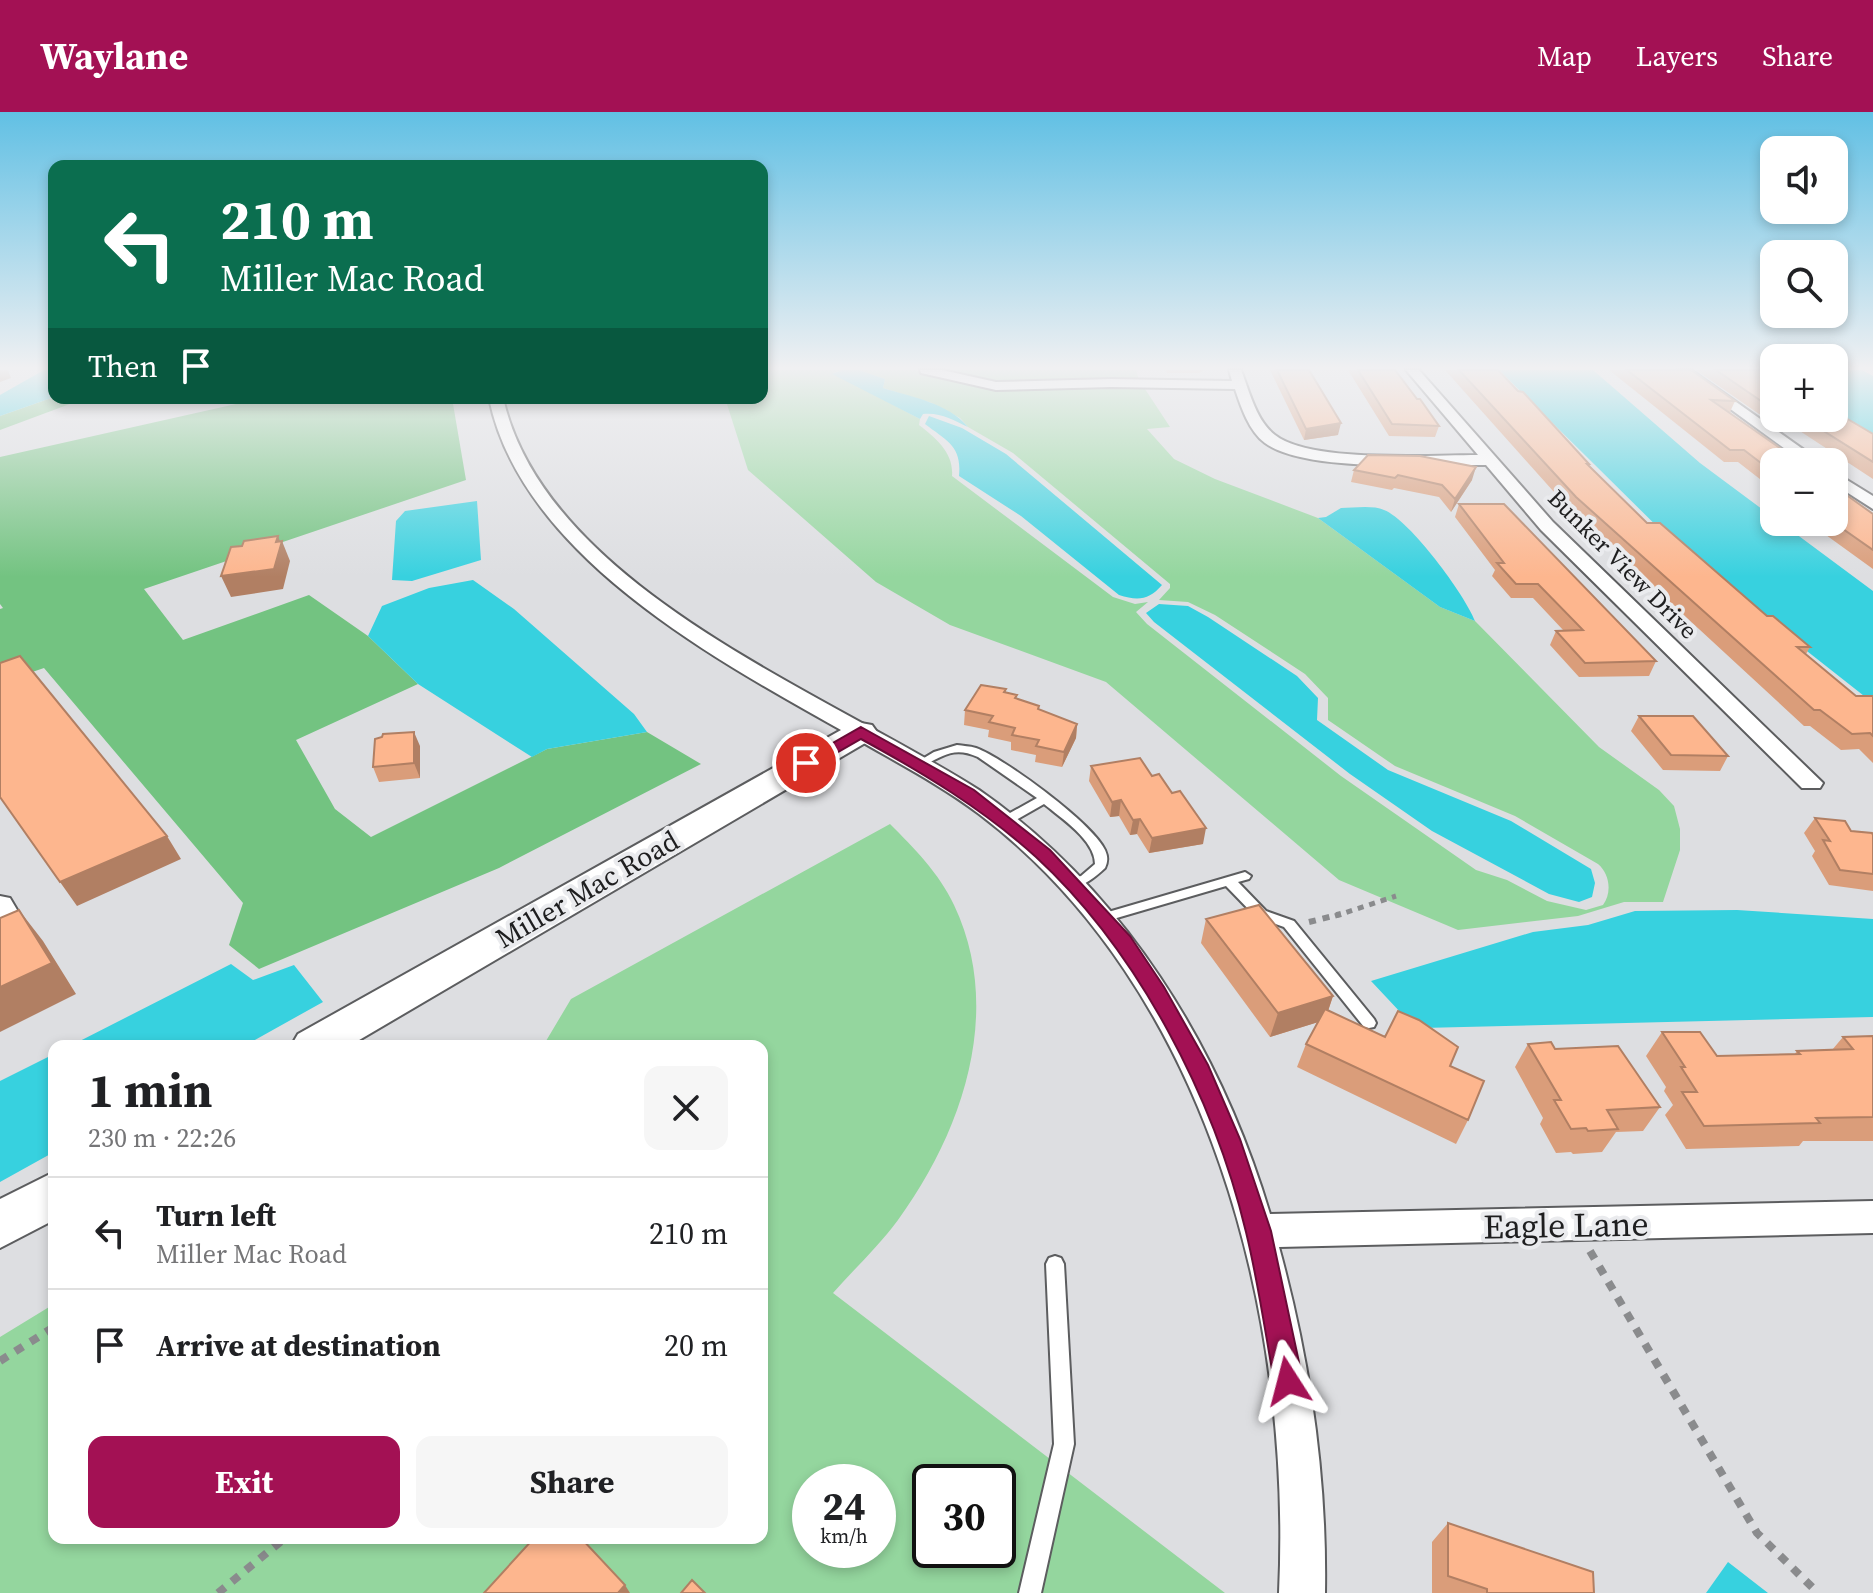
<!DOCTYPE html>
<meta charset="utf-8">
<style>
:root{--surface:#fff;--page:#f6f6f6;--text:#202124;--muted:#757577;--line:#e0e0e0;--accent:#a31154}
body{margin:0;font-family:"Source Serif 4",serif;background:var(--page);color:var(--text);height:100vh;display:flex;flex-direction:column;font-size:30px;white-space:nowrap}
*{box-sizing:border-box;margin:0}
p{font-size:26px;color:var(--muted)}
.icon{flex:none;width:44px;height:44px;fill:none;stroke:currentColor;stroke-width:2;stroke-linecap:round;stroke-linejoin:round}
.map{position:relative;flex:1;overflow:hidden}
.drawer{position:absolute;left:48px;top:928px;width:720px;height:504px;display:flex;flex-direction:column;background:var(--surface);border-radius:16px;box-shadow:0 4px 12px #0003}
.drawer>*{flex:none}
.guide{position:absolute;left:48px;top:48px;width:720px;height:244px;border-radius:16px;box-shadow:0 4px 12px #0003;background:#0b6e4f;color:#fff;overflow:hidden}
.tools{position:absolute;left:1760px;top:24px;display:grid;gap:16px}
.tools a{display:grid;place-items:center;width:88px;height:88px;border-radius:16px;background:var(--surface);box-shadow:0 4px 12px #0003;font-size:40px}
.speed{position:absolute;left:792px;top:1352px;display:flex;gap:16px;font-size:40px;font-weight:700;text-align:center}
.speed>*{display:grid;place-content:center;width:104px;height:104px;border-radius:50%;background:var(--surface);box-shadow:0 4px 12px #0003;line-height:1}
.speed small{font-size:20px;font-weight:400}
.speed .limit{border:4px solid #111;border-radius:12px;background:#fff;color:#111}
.pin{position:absolute;display:grid;place-items:center;width:68px;height:68px;color:#fff;margin:-34px;border:4px solid #fff;border-radius:50%;box-shadow:0 2px 8px #0007}
.me{position:absolute;width:88px;margin:-44px;rotate:351deg;stroke-linejoin:round;filter:drop-shadow(0 0 6px #0008)}
.turn{display:flex;align-items:center;gap:28px;height:168px;padding:0 40px;font-size:36px}
.turn .icon{width:104px;height:104px;stroke-width:2.5}
.turn b{display:block;font-size:56px;line-height:68px}
.then{display:flex;align-items:center;height:76px;padding:0 40px;background:#0003;gap:16px;font-size:30px}
.round{display:grid;place-items:center;flex:none;width:84px;height:84px;border-radius:16px;background:var(--page)}
.summary{display:flex;align-items:center;justify-content:space-between;height:136px;padding:0 40px}
h1{font-size:48px;font-weight:700;line-height:60px}
.primary-button{display:flex;gap:16px;margin-top:auto;padding:16px 40px}
.primary-button a{flex:1;height:92px;border-radius:16px;background:var(--accent);color:#fff;font-size:32px;font-weight:700;line-height:92px;text-align:center}
.primary-button a+a{background:var(--page);color:var(--text)}
ul{padding:0;list-style:none}
li{display:flex;align-items:center;gap:24px;height:112px;padding:0 40px;border-top:2px solid var(--line)}
li div{flex:1}
li b{display:block;font-size:30px}
li em{font-style:normal}
header{display:flex;align-items:center;gap:48px;box-sizing:border-box;height:112px;padding:0 40px;background:var(--accent);color:#fff}
header strong{font-size:38px}
nav{display:flex;gap:44px;margin-inline-start:auto;font-size:28px}
.map>svg:first-child{display:block}
.green{fill:#94d69e;fill-rule:evenodd}
.forest{fill:#73c381}
.water{fill:#37d1df}
.lines{fill:none;stroke-linecap:round;stroke-linejoin:round}
.lane-casing{stroke:#5c5d5f;stroke-width:4}
.street-casing{stroke:#5c5d5f;stroke-width:4}
.secondary-casing{stroke:#5c5d5f;stroke-width:4}
.path-far2{stroke:#8a8b8d;stroke-width:5;stroke-dasharray:6 6;stroke-linecap:butt}
.path-far1{stroke:#8a8b8d;stroke-width:6;stroke-dasharray:7 7;stroke-linecap:butt}
.path{stroke:#8a8b8d;stroke-width:8;stroke-dasharray:9 9;stroke-linecap:butt}
.lane{fill:#fff;fill-rule:evenodd}
.street{fill:#fff;fill-rule:evenodd}
.secondary{fill:#fff;fill-rule:evenodd}
.wall{fill:#da9d7a}
.shaded-wall{fill:#b17f63}
.building{fill:#fdb68e;stroke:#b17f63;stroke-width:2}
.route{fill:#a31154;stroke:#6a0b37;stroke-width:2}
.labels{text-anchor:middle;dominant-baseline:central;stroke-width:8;stroke-linejoin:round;paint-order:stroke}
.far-street-label{font-size:24px;fill:#1e1e1f;stroke:#eaebee}
.street-label{font-size:28px;fill:#1e1e1f;stroke:#eaebee}
.near-street-label{font-size:34px;fill:#1e1e1f;stroke:#eaebee}
</style>
<header>
<strong>Waylane</strong>
<nav><a>Map</a><a>Layers</a><a>Share</a></nav>
</header>
<div class="map">
<svg width="1873" height="1481" viewBox="0 0 1873 1481">
<rect width="100%" height="100%" fill="#dddee1"/>
<path class="green" d="M766,258H842L833,261L920,307L919,313C936,326 954,341 952,364L1113,485L1135,492L1148,490L1136,500L1147,512L1341,664L1476,758L1507,768L1547,789L1586,798L1603,793C1612,781 1610,762 1598,752L1515,704L1395,654L1328,608V586L1305,562L1215,503L1188,490L1159,488L1170,476V472L1013,341L968,315L960,306L932,291L883,276L885,267L859,258H915L997,277L1143,274L1170,315L1147,317L1174,347L1215,367L1318,406L1440,495L1475,509L1599,635L1659,678L1674,694L1680,717V738L1663,790H1624L1578,804L1458,818L1339,768L1106,570L950,513L876,470L748,358L725,286H762V261Z
M936,258H1136L1139,269L997,272Z
M890,712C914,736 939,761 954,793C1004,898 963,1019 898,1108C879,1134 854,1157 833,1181L1225,1481H0V1225L54,1192V1426H762V934H500L546,929L571,887ZM810,1370H878V1438H810ZM930,1370H998V1438H930Z"/>
<path class="forest" d="M54,285L86,286L0,318V304Z
M263,286H452L466,368L144,477L183,528L309,483L368,524L418,572L296,628L335,697L371,725L547,637L647,620L701,652L499,756L259,857L229,833L243,791L44,556L0,571V497L3,496L0,492V345Z"/>
<path class="water" d="M44,258H54V285L0,304V283Z
M842,258H859L885,267L883,276C912,285 948,291 968,315C953,308 940,300 923,302L920,307L832,262Z
M1499,258H1593L1700,351L1774,406V410H1780L1873,479V591L1689,446Z
M1834,258H1862L1873,264V328L1834,305Z
M929,304L962,316L1006,342L1162,473C1149,488 1138,489 1119,483L1021,404L959,364C962,334 947,329 925,312Z
M477,389L481,448L412,469L392,468L396,409L405,399Z
M1341,396C1353,396 1373,393 1384,398C1410,408 1465,483 1475,509L1440,495L1318,406L1326,405Z
M473,468L514,497L634,602L647,620L547,637L532,645L418,572L368,524L382,494L429,476Z
M1159,492L1188,494L1208,505L1297,564L1318,586L1317,608L1388,658L1511,709L1591,757L1595,771L1592,785L1579,790L1549,782L1432,719L1350,662L1154,510L1146,501Z
M1737,798L1873,807V905L1422,916L1402,902L1371,869L1533,820L1588,813L1635,799Z
M231,852L253,868L294,853L323,890L244,934H70Z
M54,942V1040L0,1070V969Z
M1728,1450L1768,1481H1706Z"/>
<g class="lines">
<g class="lane-casing">
<path id="lane" d="M957,633C963,634 970,634 976,636C1004,646 1092,711 1105,738C1108,745 1108,749 1105,756C1094,766 1083,776 1068,774L1066,771L1068,768L1081,764L1095,752C1095,728 1061,706 1044,692L1009,712H1001L999,709L1001,706L1037,686L978,645C952,633 942,646 919,655L914,652L934,640Z
M1245,760L1251,764L1249,767L1238,770L1266,799L1294,809L1374,907L1376,911L1374,915L1369,916L1364,915L1284,815L1256,805L1226,774L1103,810L1098,809L1097,806L1098,803Z
M1055,1144L1061,1146L1064,1152L1074,1332L1041,1481H1019L1054,1332L1046,1152L1049,1146Z"/>
</g>
<g class="street-casing">
<path id="street" d="M920,258H942L996,270L1111,267L1232,269L1229,258H1241C1249,278 1256,309 1275,323C1310,351 1431,343 1478,343L1406,258H1419L1553,410L1823,671L1820,676H1802L1541,418L1486,353C1434,352 1306,361 1265,331C1249,319 1241,295 1235,277L1111,275L996,278L921,261Z
M1677,258H1691L1821,350H1803Z
M489,286H503C546,476 829,582 979,678C1124,779 1220,935 1270,1102L1873,1089V1121L1279,1135C1310,1248 1327,1364 1325,1481H1279C1292,1204 1209,876 979,702C938,671 892,648 848,622C718,549 521,444 489,286Z
M1834,360L1873,384V397L1834,372Z
M0,784L10,786L26,813L22,820L0,828Z"/>
</g>
<g class="secondary-casing">
<path id="secondary" d="M861,611L872,613L877,620L872,627L349,934H291L298,922L850,613Z
M54,1060V1108L0,1136V1087Z"/>
</g>
<path class="path-far2" d="M1335,804L1396,784"/>
<path class="path-far1" d="M1309,810L1341,802"/>
<path class="path" d="M1590,1139L1757,1421L1818,1481
M0,1249L54,1215
M218,1481L285,1426"/>
<use href="#lane" class="lane"/>
<use href="#street" class="street"/>
<use href="#secondary" class="secondary"/>
</g>
<path class="wall" d="M1166,258H1205L1199,261H1167Z
M1270,258H1309L1338,323L1304,328Z
M1348,258H1395L1439,314L1435,325L1389,324Z
M1445,258H1498L1518,279L1589,352V354L1647,411L1767,504L1810,535L1806,542L1856,584H1873V651L1859,637L1841,638L1810,614H1804L1571,399Z
M1609,258H1691L1735,289L1730,300L1774,350V378L1738,350H1724Z
M1696,258H1766L1774,262V303L1759,302Z
M1780,306H1834L1873,322V367Z
M1354,358L1472,368L1451,400L1439,385L1394,376L1392,378L1351,370Z
M1459,392L1656,549L1649,564L1579,565L1550,533L1556,519H1564L1533,486H1511L1492,464L1495,458L1455,405Z
M1873,402V457L1808,410H1834Z
M1006,577V580L1017,583L1016,586L1039,598L1077,612L1076,626L1062,655L1035,650L1036,643L1011,638V630L988,625L989,618L964,613L965,598Z
M1639,604L1728,644L1720,659L1663,658L1631,619Z
M420,634V666L379,670L373,655Z
M1091,654L1152,664L1203,732L1149,741L1137,722L1130,723L1119,704L1110,705L1089,669Z
M1815,706L1851,719L1873,723V779L1829,773L1812,744L1815,739L1804,721Z
M1206,807L1333,884L1328,899L1450,954L1468,1008L1456,1032L1297,955L1306,932L1318,910L1270,925L1201,831Z
M1662,920L1717,944L1794,943L1797,939L1832,938L1843,925L1873,924V1029H1803L1799,1034L1686,1037L1665,1003L1673,993L1664,979L1666,975L1646,944Z
M1528,932L1555,937L1660,995L1643,1019L1616,1020L1602,1040L1573,1042L1571,1040L1556,1041L1540,1012L1543,1006L1515,955Z
M1448,1411L1594,1481H1432V1430Z"/>
<path class="shaded-wall" d="M0,258H8L11,266L0,270Z
M1341,311L1338,323L1304,328L1306,317Z
M1476,355L1472,368L1451,400L1455,387Z
M278,424L281,432L282,429L290,449L283,477L231,485L221,464L276,430Z
M1077,612L1076,626L1062,655L1064,640Z
M414,620L420,634V666L414,651Z
M1121,688L1119,704L1110,705L1112,690Z
M1140,707L1137,722L1130,723L1133,708Z
M1206,716L1203,732L1149,741L1152,726Z
M167,724L181,747L77,794L60,770Z
M19,798L43,829L76,882L0,920V875Z
M1333,884L1325,908L1270,925L1278,901Z
M625,1473L630,1481H618Z"/>
<path class="building" d="M1277,258H1309L1341,311L1306,317Z
M1358,258H1395L1417,287H1420L1439,314L1392,312Z
M1459,258H1498L1518,279L1523,280L1589,352H1587L1647,411H1660L1767,504H1773L1810,535H1797L1856,584H1873V624L1870,621L1852,622L1820,598H1814L1576,385Z
M1627,258H1691L1735,289L1711,288L1800,350H1774V361L1744,338H1730Z
M1716,258H1766L1774,262V292L1764,291Z
M1834,299L1873,322V350L1803,306H1834Z
M1368,343L1420,344L1476,355L1455,387L1442,373L1398,363L1395,366L1354,358Z
M1834,374L1873,402V438L1833,410H1834Z
M1459,392H1504L1656,549L1585,551L1556,519L1583,518L1538,472H1516L1497,451H1504Z
M278,424L276,430L282,429L274,457L221,464L231,435L242,434L244,429Z
M20,544L167,724L60,770L0,685V551Z
M981,573L1006,577L1004,580L1017,583L1015,586L1039,594L1038,597L1077,612L1064,640L1036,634L1039,628L1012,623L1015,616L989,610L993,604L965,598Z
M1639,604H1693L1728,644L1671,643Z
M414,620V651L373,655L375,627L382,625L383,622Z
M1140,646L1152,664L1159,662L1172,681L1180,679L1206,716L1152,726L1140,707L1133,708L1121,688L1112,690L1091,654Z
M1815,706L1845,709L1851,719L1872,721L1873,723V762L1840,758L1823,728L1830,729Z
M1259,793L1333,884L1278,901L1206,807Z
M19,798L52,851L0,875V806Z
M1325,897L1385,925L1398,899L1419,908L1458,935L1450,954L1484,969L1468,1008L1306,932Z
M1662,920H1700L1717,944L1800,942L1797,939L1853,937L1843,925L1873,924V1005L1816,1006L1820,1011L1704,1014L1682,980H1697L1681,955H1685Z
M1551,930L1555,937L1618,934L1660,995L1607,998L1618,1017L1588,1019L1586,1016L1571,1017L1554,988H1561L1528,932Z
M1448,1411L1593,1460L1594,1481H1487V1477L1448,1464Z
M534,1426H581L625,1473L618,1481H484Z
M692,1468L705,1481H681Z"/>
<linearGradient id="sky" x2="0" y2="1"><stop stop-color="#61c0e4"/><stop offset="0.55" stop-color="#f0f0f2"/><stop offset="1" stop-color="#f0f0f2" stop-opacity="0"/></linearGradient>
<rect width="1873" height="465" fill="url(#sky)"/>
<path class="route" d="M861,615L974,678L1050,738L1130,824L1164,875L1208,953L1240,1027L1271,1119L1303,1269L1298,1279L1288,1283L1278,1279L1274,1269C1265,1219 1258,1169 1246,1120C1214,986 1138,839 1036,745C983,697 923,661 861,627L812,655H800L798,651Z"/>
<g class="labels">
<g class="far-street-label">
<text transform="translate(1623 452) rotate(45)">Bunker View Drive</text>
</g>
<g class="street-label">
<text transform="translate(587 777) rotate(-30)">Miller Mac Road</text>
</g>
<g class="near-street-label">
<text transform="translate(1566 1113) rotate(-1)">Eagle Lane</text>
</g>
</g>
</svg>
<div class="tools">
<a><svg class="icon" aria-label="sound" viewBox="0 0 24 24"><path d="M4 9h4l5-4v14l-5-4H4zM17 9q2 3 0 6"/></svg></a>
<a><svg class="icon" aria-label="search" viewBox="0 0 24 24"><circle cx="10" cy="10" r="6"/><path d="M15 15l6 6"/></svg></a>
<a>+</a>
<a>−</a>
</div>
<div class="speed"><div>24<small>km/h</small></div><div class="limit">30</div></div>
<div class="pin" style="left:806px;top:651px;background:#d93025"><svg class="icon" aria-label="arrive" viewBox="0 0 24 24"><path d="M6 21V4h12l-3 4 3 4H6"/></svg></div>
<svg class="me" style="left:1288px;top:1269px" viewBox="-20 -20 40 40"><path d="M0-17L14 15 0 8-14 15z" fill="#a31154" stroke="#fff" stroke-width="4"/></svg>
<div class="guide">
<div class="turn"><svg class="icon" aria-label="left" viewBox="0 0 24 24"><path d="M17 20v-9H6M10 6l-5 5 5 5"/></svg><div><b>210 m</b>Miller Mac Road</div></div>
<div class="then">Then<svg class="icon" aria-label="arrive" viewBox="0 0 24 24"><path d="M6 21V4h12l-3 4 3 4H6"/></svg></div>
</div>
<section class="drawer">
<div class="summary"><div><h1>1 min</h1><p>230 m · 22:26</p></div><a class="round"><svg class="icon" aria-label="close" viewBox="0 0 24 24"><path d="M6 6l12 12M18 6L6 18"/></svg></a></div>
<ul>
<li><svg class="icon" aria-label="left" viewBox="0 0 24 24"><path d="M17 20v-9H6M10 6l-5 5 5 5"/></svg><div><b>Turn left</b><p>Miller Mac Road</p></div><em>210 m</em></li>
<li><svg class="icon" aria-label="arrive" viewBox="0 0 24 24"><path d="M6 21V4h12l-3 4 3 4H6"/></svg><div><b>Arrive at destination</b></div><em>20 m</em></li>
</ul>
<div class="primary-button"><a>Exit</a><a>Share</a></div>
</section>
</div>
